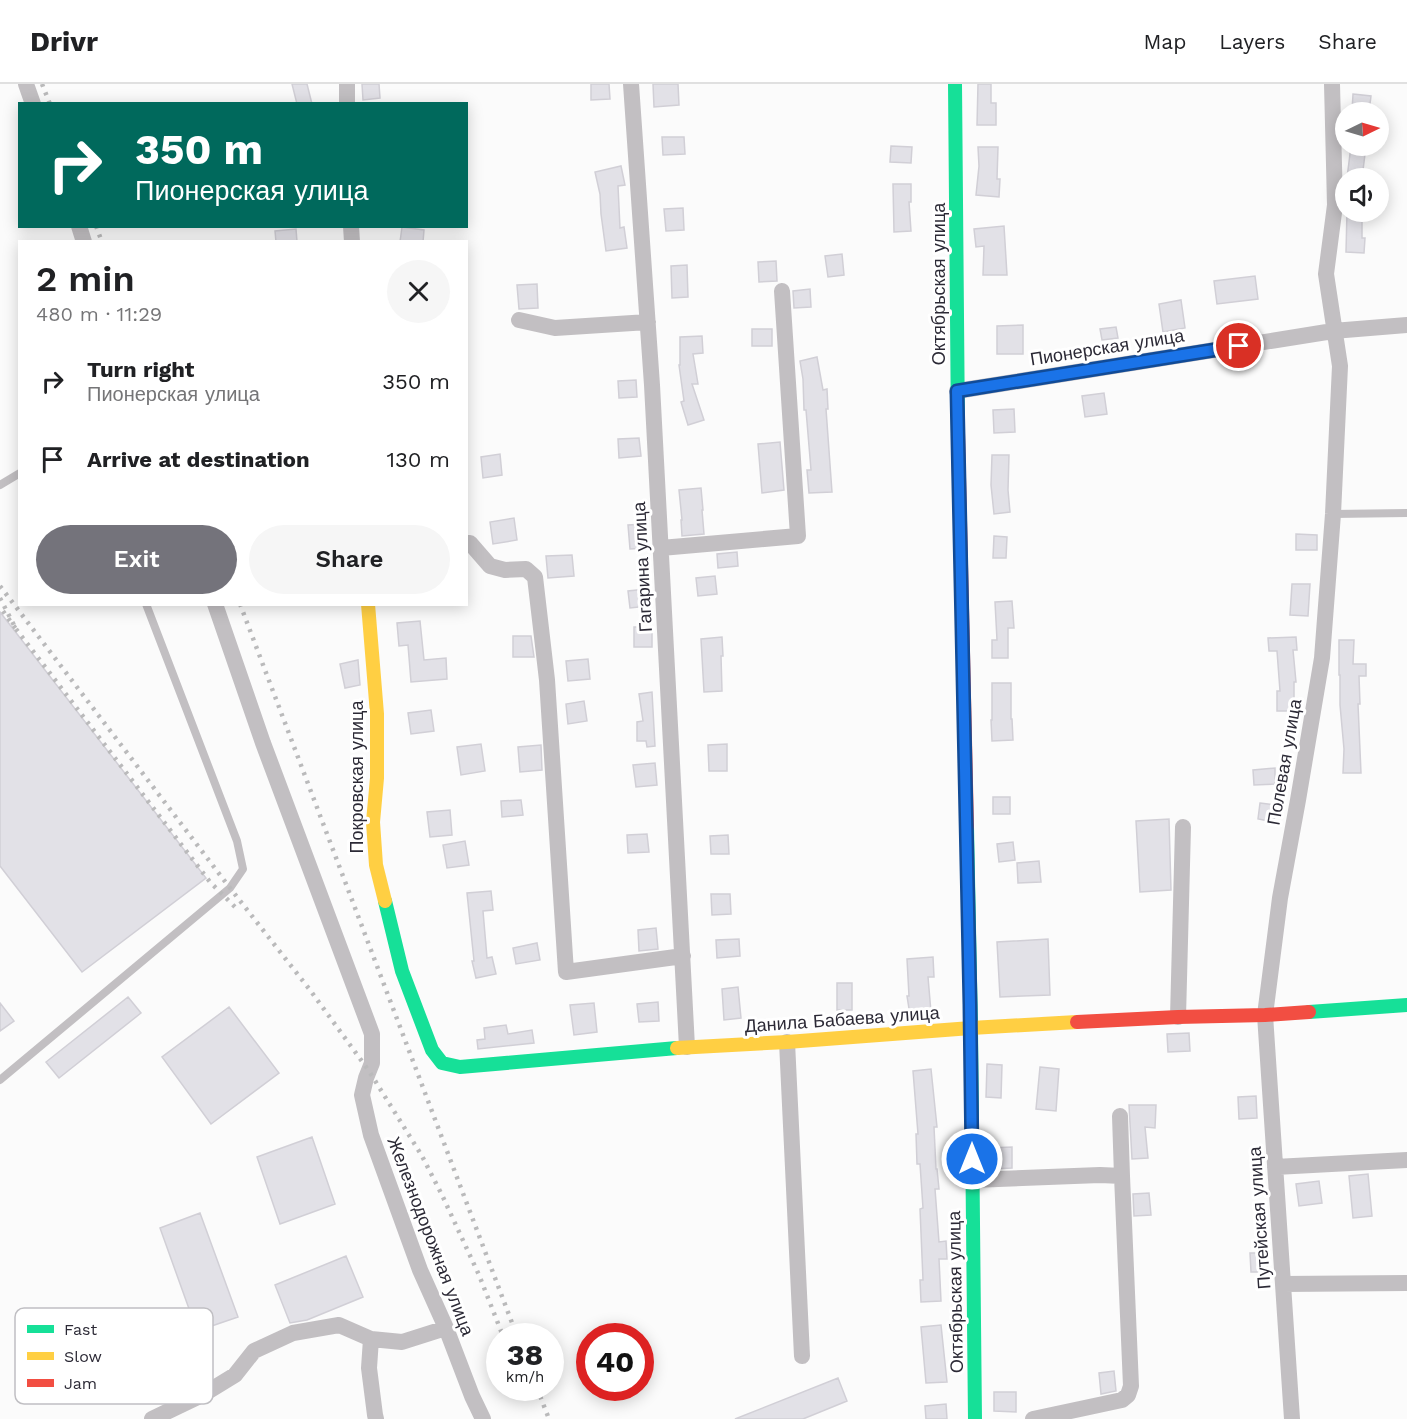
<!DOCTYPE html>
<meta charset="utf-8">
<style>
:root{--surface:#fff;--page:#f6f6f6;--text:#202124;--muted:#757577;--line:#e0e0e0;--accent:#74737b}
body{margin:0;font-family:"Work Sans",sans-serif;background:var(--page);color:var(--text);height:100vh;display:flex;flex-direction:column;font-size:22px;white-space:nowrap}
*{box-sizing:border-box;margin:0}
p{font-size:20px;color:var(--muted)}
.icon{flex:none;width:33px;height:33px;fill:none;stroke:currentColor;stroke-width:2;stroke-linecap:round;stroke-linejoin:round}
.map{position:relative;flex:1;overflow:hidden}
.sheet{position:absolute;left:18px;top:156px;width:450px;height:366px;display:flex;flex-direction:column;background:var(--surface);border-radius:0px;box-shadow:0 3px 15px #0003}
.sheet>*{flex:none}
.banner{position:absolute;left:18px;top:18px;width:450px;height:126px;border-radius:0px;box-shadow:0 3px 15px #0003;background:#00695c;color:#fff;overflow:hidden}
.needle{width:39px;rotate:85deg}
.tools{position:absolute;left:1335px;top:18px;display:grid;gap:12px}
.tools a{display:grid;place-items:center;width:54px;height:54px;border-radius:50%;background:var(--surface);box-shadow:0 3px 15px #0003;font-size:30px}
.speed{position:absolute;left:486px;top:1239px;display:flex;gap:12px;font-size:30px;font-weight:700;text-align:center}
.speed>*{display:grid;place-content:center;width:78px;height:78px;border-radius:50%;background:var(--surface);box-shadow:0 3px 15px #0003;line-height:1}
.speed small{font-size:15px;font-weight:400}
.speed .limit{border:9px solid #d22;background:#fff;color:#111}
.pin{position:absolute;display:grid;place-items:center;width:51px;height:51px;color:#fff;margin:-26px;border:3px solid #fff;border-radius:50%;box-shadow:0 2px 6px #0007}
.me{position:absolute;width:66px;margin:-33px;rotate:0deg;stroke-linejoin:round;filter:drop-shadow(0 0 4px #0008)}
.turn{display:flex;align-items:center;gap:21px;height:126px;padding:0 18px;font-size:27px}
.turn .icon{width:78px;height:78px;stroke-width:2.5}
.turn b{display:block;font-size:42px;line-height:51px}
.round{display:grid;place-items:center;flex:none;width:63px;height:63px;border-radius:32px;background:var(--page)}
.headline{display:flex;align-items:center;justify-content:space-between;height:102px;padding:0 18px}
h1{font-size:36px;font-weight:600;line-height:45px}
.primary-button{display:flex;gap:12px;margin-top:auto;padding:12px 18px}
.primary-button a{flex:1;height:69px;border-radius:36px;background:var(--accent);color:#fff;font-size:24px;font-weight:600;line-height:69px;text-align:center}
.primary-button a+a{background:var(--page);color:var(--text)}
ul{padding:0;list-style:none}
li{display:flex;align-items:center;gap:18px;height:78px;padding:0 18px}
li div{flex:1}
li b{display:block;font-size:22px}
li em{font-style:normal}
header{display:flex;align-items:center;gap:36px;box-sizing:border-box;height:84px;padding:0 30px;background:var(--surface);border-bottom:2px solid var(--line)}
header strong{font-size:28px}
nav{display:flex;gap:33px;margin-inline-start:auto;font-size:21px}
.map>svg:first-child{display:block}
.building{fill:#e2e1e7;stroke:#d1cfd6;stroke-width:1.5}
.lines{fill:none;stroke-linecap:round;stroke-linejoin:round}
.lane{stroke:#c2bfc2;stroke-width:8}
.street{stroke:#c2bfc2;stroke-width:16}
.fast{stroke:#16e098;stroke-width:14}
.slow{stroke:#ffcf43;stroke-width:14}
.jam{stroke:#f24e42;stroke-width:14}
.rail{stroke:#bababb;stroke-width:4.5;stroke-dasharray:3 6;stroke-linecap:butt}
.route-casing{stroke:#114b97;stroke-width:15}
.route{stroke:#1a73e8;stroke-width:10}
.labels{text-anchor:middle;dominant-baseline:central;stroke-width:6;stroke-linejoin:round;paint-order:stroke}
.street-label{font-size:18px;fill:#2c2a36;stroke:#fff}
.key{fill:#fff;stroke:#c0bfc3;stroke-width:1.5}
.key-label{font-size:16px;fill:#2c2a36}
</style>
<header>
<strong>Drivr</strong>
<nav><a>Map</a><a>Layers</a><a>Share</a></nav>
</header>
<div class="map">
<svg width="1407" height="1335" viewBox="0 0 1407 1335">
<rect width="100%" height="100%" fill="#fbfbfb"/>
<path class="building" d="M292,0H307L312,20H297Z
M362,0H379L380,14L363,16Z
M591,0H609L610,15L591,16Z
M653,0H678L679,21L654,23Z
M978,0H991V19H996V41H977Z
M1353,10L1371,12L1369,28H1352Z
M662,53H684L685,70L663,71Z
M891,62L912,63L911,79L890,78Z
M1351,62H1366L1362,94H1347Z
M978,63H998L997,95H1000L999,113L976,111L979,82Z
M621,82L625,101L618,102L620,144L624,143L627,164L606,167L601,130L600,110L595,88Z
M893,100H911V118H909L911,147L894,148Z
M683,124L684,146L666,147L664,125Z
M1347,128H1362V154H1365L1364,169L1346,168Z
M1004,142L1007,191H983L984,162L976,163L974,145Z
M402,143L424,146L423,158H400Z
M296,145L297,158H276L275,147Z
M842,170L844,191L828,193L825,172Z
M776,177L777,197L759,198L758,178Z
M687,181L688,213L672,214L671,182Z
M1255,192L1258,215L1217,220L1214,197Z
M537,200L538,224L519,225L517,201Z
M810,205L811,223L794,224L793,207Z
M1181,216L1185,244L1163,248L1159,220Z
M1023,241V270H997V242Z
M1116,243L1118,254L1102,256L1100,245Z
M752,245H772V262H752Z
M702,252L703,269L693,270L698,300H692L704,336L688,341L681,318L684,317L679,281H680V253Z
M817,273L823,306L827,305L828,325H826L832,408L809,409L807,386H811L806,326H804L803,295L800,277Z
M636,296L637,313L619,314L618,297Z
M1104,309L1107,330L1085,333L1082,312Z
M1014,325L1015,348L994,349L993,326Z
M639,354L641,372L619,374L618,355Z
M780,358L784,406L762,409L758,360Z
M500,370L502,391L483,394L481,373Z
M992,371H1009L1008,406L1010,428L994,430L991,401Z
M701,404L703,426H702L704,450L682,452L681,436H682L679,406Z
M514,434L517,456L493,460L490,438Z
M645,440L646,464L630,465L628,441Z
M1296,450L1317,451V466H1296Z
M994,452L1007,453L1006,474H993Z
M737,468L738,482L718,484L717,470Z
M572,471L574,492L548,494L546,472Z
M715,492L717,510L698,512L696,494Z
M1292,500H1310L1308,532L1290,531Z
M646,505L648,522L630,524L628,507Z
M1012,517L1014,544H1008V574H992V556H997L995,518Z
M0,528L206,794L82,888L0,782Z
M420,537L424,576L446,574L447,595L411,598L408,561L399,562L397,539Z
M634,543H652V563H634Z
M513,552H531L534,573H513Z
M722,553L723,572H721L722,607L704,608L701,555Z
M1296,553L1297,566H1293L1296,598H1294V627H1277V607H1280L1277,567H1269L1268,554Z
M1339,556H1354L1353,580H1366V592H1359L1360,620H1358L1361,689H1343L1344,665L1340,621V591H1339Z
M588,575L590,595L568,597L566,577Z
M358,576L360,601L345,604L340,580Z
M992,599H1011V635H1012L1013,656L992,657L991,636H992Z
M652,608L655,662L647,663L646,657H637V638L643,637L639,610Z
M584,617L587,637L568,640L566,620Z
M431,626L434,647L411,650L408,629Z
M481,660L485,687L461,691L457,663Z
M727,660V687H709L708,661Z
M541,661L542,686L520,688L518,663Z
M655,679L657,701L636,703L633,681Z
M1275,684V700L1254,701L1253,686Z
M993,713H1010V730H993Z
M521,716L523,731L502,733L501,717Z
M1260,719L1276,721L1274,738L1258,735Z
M450,726L452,751L430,753L427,728Z
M1169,735L1171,806L1140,808L1136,737Z
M647,750L649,768L628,769L627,751Z
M728,751L729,770H711L710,752Z
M465,757L469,781L447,784L443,761Z
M1013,758L1015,776L999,778L997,760Z
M1039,777L1041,798L1018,799L1017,779Z
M491,807L493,826L483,827L487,874L492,873L496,890L476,894L472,877H474L467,809Z
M711,810H730L731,830L712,831Z
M656,844L658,865L639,867L638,846Z
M739,855L740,872L717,874L716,856Z
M1048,855L1050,911L1000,913L997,858Z
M537,859L540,876L516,880L513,864Z
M933,873L934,893H928L931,928L910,931L907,912H909L907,875Z
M837,899H852V926H837Z
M738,903L741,934L724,936L722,905Z
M128,913L141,929L59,994L46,978Z
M658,918L659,937L639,938L637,920Z
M0,919L14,937L0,947Z
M594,919L597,948L574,951L570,921Z
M229,923L279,989L211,1040L162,973Z
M506,941L508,950L532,946L534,959L478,965L477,956L485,955L484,944Z
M1189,949L1190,967L1168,968L1167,950Z
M987,980L1002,981L1001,1014L986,1013Z
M1040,983L1059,985L1056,1027L1036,1025Z
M931,985L937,1043H934L936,1085H937L939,1105H935L939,1158L946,1157L947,1175H939L941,1217L921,1218L920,1196H923L920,1125L923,1124L920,1080H917L916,1050H918L913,987Z
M1256,1012L1257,1034L1239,1035L1238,1013Z
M1129,1021H1156L1155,1044L1145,1043L1148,1074L1132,1075Z
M312,1053L335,1120L280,1140L257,1073Z
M1012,1063V1084L990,1085L989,1064Z
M1368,1090L1372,1132L1353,1134L1349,1092Z
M1319,1097L1322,1119L1299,1122L1296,1100Z
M1149,1109L1151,1131L1134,1132L1133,1110Z
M200,1129L238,1233L197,1247L160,1144Z
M1250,1169H1267V1188H1251Z
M346,1172L363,1213L307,1236L290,1239L275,1201Z
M941,1241L947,1298L926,1299L921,1243Z
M1114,1287L1116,1307L1101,1310L1099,1289Z
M838,1294L847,1317L803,1335H735Z
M994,1308H1016V1328L994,1327Z
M946,1320L947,1335H926L925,1322Z"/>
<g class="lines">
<path class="lane" d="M0,401L20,389
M1333,430L1407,429
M0,996L230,804L243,785L237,757L146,520"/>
<path class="street" d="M26,0L33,20
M347,0V20
M631,0L652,301L687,963
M79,142L84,158
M351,142L352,158
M519,236L555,244L648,238
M957,307L1333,247L1407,241
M466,459H470L490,482L505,486L526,485L535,493L547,596L566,888L683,872
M661,464L798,452L782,207
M215,520L263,659L372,950V979L366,994L362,1011L371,1051L420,1186L446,1244L472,1312L483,1335
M1178,933L1183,743
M787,958L802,1272
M1120,1032L1122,1092
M1275,1083L1407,1076
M972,1096L1100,1091L1122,1092L1131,1302L1128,1311L1122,1316L1033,1335
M1283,1200L1407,1199
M371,1255L369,1284L375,1331L376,1335
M152,1335L204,1310L235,1291L254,1267L293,1249L339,1241L371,1255L402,1258L446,1244
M1292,1335L1265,931L1280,814L1298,716L1322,574L1333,430L1340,282L1326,190L1335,121L1332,0"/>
<path class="fast" d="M955,0L958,349
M967,743L971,944L975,1335
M385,817L402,887L432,966L442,979L460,983L677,964
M1309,928L1407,921"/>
<path class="slow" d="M368,520L377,630V694L373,738L376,781L385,817
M677,964L787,958L971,944L1077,938"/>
<path class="jam" d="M958,349L967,743
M1077,938L1178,933L1265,931L1309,928"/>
<path class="rail" d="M42,0L50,20
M96,142L102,158
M0,502L230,804L310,906L369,987L422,1072L442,1111L479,1191L503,1252
M0,514L16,545L0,523
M240,520L517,1252
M16,545L210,798L237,825
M537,1304L549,1335"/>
</g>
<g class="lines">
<g class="route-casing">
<path id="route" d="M972,1075L970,920L957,307L1239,262"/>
</g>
<use href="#route" class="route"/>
</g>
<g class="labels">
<g class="street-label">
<text transform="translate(938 200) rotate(-90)">Октябрьская улица</text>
<text transform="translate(1107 263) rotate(-9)">Пионерская улица</text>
<text transform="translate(642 483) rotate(-93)">Гагарина улица</text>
<text transform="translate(1284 678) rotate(-80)">Полевая улица</text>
<text transform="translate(356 693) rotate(-90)">Покровская улица</text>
<text transform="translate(842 935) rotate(-4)">Данила Бабаева улица</text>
<text transform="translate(1259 1134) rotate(-94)">Путейская улица</text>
<text transform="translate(431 1152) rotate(69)">Железнодорожная улица</text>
<text transform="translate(955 1208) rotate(-91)">Октябрьская улица</text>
</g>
</g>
<rect x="15" y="1224" width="198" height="96" rx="9" class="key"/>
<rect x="27" y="1241" width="27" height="8" fill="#16e098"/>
<rect x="27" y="1268" width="27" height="8" fill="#ffcf43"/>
<rect x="27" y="1295" width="27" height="8" fill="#f24e42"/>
<g class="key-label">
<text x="64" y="1251">Fast</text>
<text x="64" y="1278">Slow</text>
<text x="64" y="1305">Jam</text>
</g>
</svg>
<div class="tools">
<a><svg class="needle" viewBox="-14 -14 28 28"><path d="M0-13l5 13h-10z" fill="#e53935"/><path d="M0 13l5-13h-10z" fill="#757577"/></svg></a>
<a><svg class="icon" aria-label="sound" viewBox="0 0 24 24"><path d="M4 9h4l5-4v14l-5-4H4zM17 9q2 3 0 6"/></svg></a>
</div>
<div class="speed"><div>38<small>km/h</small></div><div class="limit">40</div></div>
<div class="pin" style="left:1239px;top:262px;background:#d93025"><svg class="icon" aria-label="arrive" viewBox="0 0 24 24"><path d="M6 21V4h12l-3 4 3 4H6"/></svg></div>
<svg class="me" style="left:972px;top:1075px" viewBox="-20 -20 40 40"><circle r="17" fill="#1a73e8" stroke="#fff" stroke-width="3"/><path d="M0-11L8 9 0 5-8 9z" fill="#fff"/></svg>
<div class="banner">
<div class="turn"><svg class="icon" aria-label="right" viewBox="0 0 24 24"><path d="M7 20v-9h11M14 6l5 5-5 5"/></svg><div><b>350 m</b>Пионерская улица</div></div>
</div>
<section class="sheet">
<div class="headline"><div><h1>2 min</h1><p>480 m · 11:29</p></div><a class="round"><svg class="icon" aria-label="close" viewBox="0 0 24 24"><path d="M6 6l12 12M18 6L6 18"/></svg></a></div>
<ul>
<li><svg class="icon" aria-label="right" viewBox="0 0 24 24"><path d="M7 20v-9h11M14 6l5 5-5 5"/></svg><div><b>Turn right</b><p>Пионерская улица</p></div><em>350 m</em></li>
<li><svg class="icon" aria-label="arrive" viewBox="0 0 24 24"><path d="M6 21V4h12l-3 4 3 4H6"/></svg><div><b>Arrive at destination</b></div><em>130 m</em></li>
</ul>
<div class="primary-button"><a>Exit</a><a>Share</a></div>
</section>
</div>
